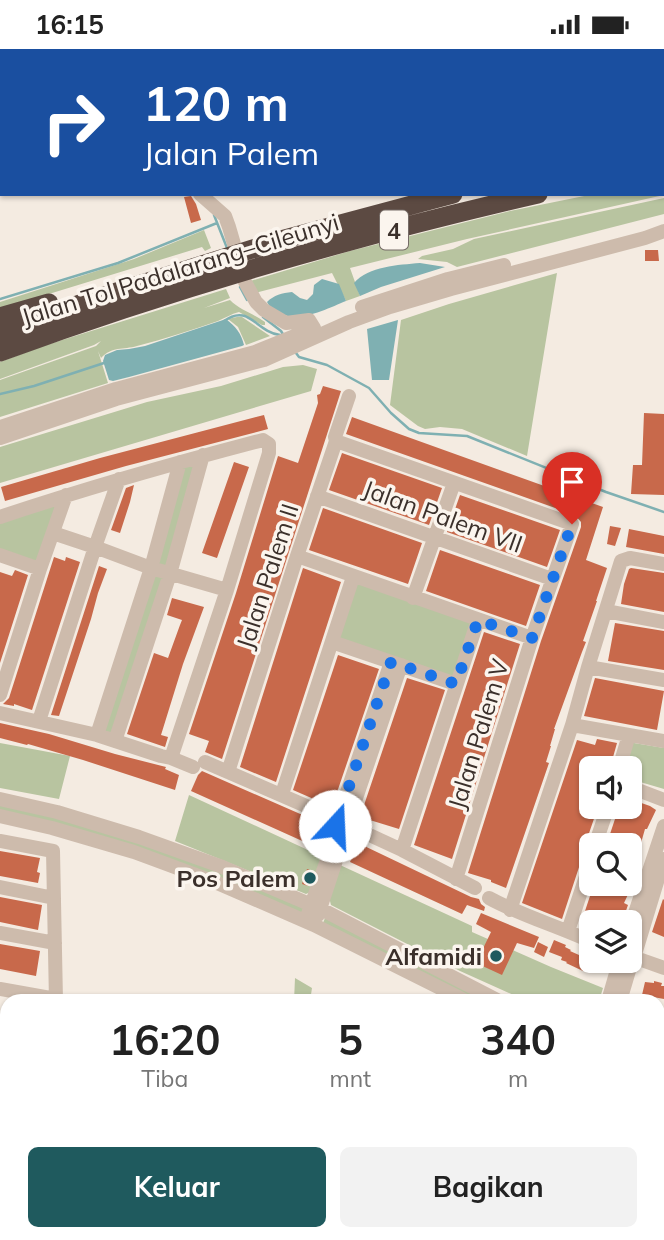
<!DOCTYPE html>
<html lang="id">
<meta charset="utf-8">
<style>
:root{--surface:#fff;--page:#f2f2f2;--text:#222;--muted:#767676;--accent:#1f5a5e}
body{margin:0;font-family:Mulish,sans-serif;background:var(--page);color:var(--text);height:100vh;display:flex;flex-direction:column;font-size:26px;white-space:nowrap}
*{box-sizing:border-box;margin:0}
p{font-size:23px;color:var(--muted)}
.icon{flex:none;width:38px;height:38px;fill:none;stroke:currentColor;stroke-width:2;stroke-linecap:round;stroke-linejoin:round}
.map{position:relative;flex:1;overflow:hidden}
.panel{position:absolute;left:0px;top:945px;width:665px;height:247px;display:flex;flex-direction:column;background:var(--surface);border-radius:21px 21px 0 0;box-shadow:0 2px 5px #0004}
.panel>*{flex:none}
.top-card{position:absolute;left:0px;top:0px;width:665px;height:147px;box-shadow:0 2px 5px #0004;background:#1a4fa0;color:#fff;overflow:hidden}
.fabs{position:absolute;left:579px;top:707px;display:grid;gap:14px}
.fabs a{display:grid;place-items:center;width:63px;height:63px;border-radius:10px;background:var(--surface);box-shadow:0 2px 5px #0004;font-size:35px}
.pin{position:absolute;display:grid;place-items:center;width:60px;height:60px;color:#fff;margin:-72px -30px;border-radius:50% 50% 50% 0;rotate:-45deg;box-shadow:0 0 7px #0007}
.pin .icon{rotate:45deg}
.me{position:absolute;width:77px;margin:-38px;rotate:20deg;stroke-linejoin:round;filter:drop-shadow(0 0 5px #0008)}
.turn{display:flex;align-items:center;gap:24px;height:147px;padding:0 28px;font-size:32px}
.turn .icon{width:91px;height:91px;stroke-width:2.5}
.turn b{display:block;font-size:49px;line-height:60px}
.eta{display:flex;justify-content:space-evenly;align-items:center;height:119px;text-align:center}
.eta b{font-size:42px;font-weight:700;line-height:49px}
.cta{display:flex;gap:14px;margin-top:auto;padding:14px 28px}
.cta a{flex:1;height:80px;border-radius:10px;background:var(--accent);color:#fff;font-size:28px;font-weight:700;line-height:80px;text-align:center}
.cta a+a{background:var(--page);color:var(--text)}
.status{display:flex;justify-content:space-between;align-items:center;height:49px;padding:0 35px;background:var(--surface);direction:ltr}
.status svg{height:19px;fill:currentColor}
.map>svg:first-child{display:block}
.green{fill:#b8c4a0}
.water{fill:#7fb0b2}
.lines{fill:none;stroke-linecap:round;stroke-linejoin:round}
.stream{stroke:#7fb0b2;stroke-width:2.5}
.building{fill:#c8694b}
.minor{stroke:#cdbbac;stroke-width:14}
.highway{stroke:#5c4a42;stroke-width:19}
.rail{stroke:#3b302b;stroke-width:2.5;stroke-dasharray:2 5;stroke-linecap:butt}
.route{stroke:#1a73e8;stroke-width:12;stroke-dasharray:0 21.6}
.poi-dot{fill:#1f5a5e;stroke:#fbf5ee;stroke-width:2.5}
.labels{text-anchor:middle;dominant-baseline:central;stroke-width:7;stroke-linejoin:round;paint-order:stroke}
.shield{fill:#fbf5ee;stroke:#756b66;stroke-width:2}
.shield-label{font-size:23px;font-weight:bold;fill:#3b302b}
.street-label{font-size:24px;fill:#3b302b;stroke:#fbf5ee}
.poi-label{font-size:24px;font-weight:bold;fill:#3b302b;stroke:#fbf5ee;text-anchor:end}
</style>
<div class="status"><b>16:15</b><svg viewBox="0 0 49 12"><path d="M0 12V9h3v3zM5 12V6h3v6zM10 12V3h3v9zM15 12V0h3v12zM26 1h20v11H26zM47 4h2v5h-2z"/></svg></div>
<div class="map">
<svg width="664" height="1191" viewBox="0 0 664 1191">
<rect width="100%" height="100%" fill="#f4ebe1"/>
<path class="green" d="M75,0H354L347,2H69Z
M663,131L664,146L467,190L350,219L360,247L346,252L332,224L255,244L247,233L350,202L510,162L594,145H663Z
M664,149V165L457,218L447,213L418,210L422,207L453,200L474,190Z
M204,181L211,199L205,202L202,198L0,260V253L134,210Z
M557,224L527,407L462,380L440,378L425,380L418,377L390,356L401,271L449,255Z
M226,240L230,249L204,259L230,251C240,261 254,265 265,273V276H262L239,263C231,265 225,269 218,272C192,281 164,290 137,297C123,301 112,297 101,309L98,302L108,334L0,368V331L96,297L101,292L94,296L0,330V313L43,297Z
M237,268H242L270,287L246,296L238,278L228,270Z
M303,316L317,320L311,342L0,434V398L147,353L221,337L283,318Z
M203,406L115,692L97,686L180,413Z
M63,449L39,517L0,504V469Z
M356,533L474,573L454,631L336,591Z
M628,693L664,699V740L630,730V719H620Z
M0,694L70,707L59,750L0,739Z
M189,746L323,808L312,842L306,845L175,792Z
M0,755C47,766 94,777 140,793C195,812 249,835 304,858L301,865L0,761Z
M340,816L472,877V883L551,918L603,939L599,952H527L460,922L331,856L329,848Z
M325,869L487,952H475L323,874Z
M295,929L312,939L310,952H294Z
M157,1185H301L316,1191H272L268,1186L228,1189L175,1186L164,1191H148Z"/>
<path class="water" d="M420,214L445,218L381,238L360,247L354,234C369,217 398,216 420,214Z
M322,230L339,235L346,252C324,261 282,283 267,253C274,246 282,244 292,243L300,249L307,251L313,245L314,236Z
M226,270C236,278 241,284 244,296L242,297L129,328L113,332L109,331L103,312L105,306L117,301L129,300L145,297Z
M398,271L389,331H372L367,280Z
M0,1134L7,1135V1163L0,1165Z
M268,1187L270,1191H167L175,1188L227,1190Z"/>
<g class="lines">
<path class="stream" d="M214,166L227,199
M240,238L247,251
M0,250L118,214L217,174
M263,268L281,282L284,287
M224,272C249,254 256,283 280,286
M296,304L299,308L327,316L369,339L391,364L409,380L419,384L467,387L606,443L664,463
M0,345L34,337L104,314"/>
</g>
<path class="building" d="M191,147L196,155L201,171L191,174L184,148Z
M645,201H658L659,212H645Z
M323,337L341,342L222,710L205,703L209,692L189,685L236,544L278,407L298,414L318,354L317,346L320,345Z
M644,364L664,365V446L631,445L633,416H642Z
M264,366L268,380L126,417L5,452L1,438L100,409Z
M352,368L603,458L586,511L607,519L596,552H597L583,592L586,593L582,603L554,680H555L550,697H551L546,713L549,714L506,839L491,833V831L468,824L541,592L581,478V473L575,466L346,385Z
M342,404L442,439L429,476L329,441Z
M234,413L249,418L217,509L202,504Z
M134,436L130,453L120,484L111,481L126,439Z
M460,446L560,481L547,518L447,483Z
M323,459L422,494L408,535L309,501Z
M610,477L621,479L615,497L607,495Z
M629,480L664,487V505L626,498Z
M440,501L540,536L526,577L426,542Z
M54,508L65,512L66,508L80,513L32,661L14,655V657L3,655L9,649Z
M99,517L107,520L98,544L91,570L59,667L51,666Z
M303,519L341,533L276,733L240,718Z
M631,519L664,524V563L621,555L624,535L629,520Z
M15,521L28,526L0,614V523L12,527Z
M172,549L204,558L183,615L161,686L168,688L165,698L127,685L154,604L168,609L180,576L182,571L167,566Z
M615,574L664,582V621L608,612Z
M484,583L520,595L452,810L414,796Z
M338,606L379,620L332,758L293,741Z
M407,629L445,641L399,780L360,768Z
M595,629L664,642L657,681L584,667Z
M0,674L49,685L115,705L166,718L165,720L179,726L175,741L83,711L28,695L27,696L0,689Z
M597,690L617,694L610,719H592V758H598L586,793L587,801L583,806L562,870L522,854L577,691L595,696Z
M202,722L330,778L320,800L191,742L198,726Z
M630,750L650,757L656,761L647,780H645L641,794H642L632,826H630V796H627L628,793L609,788L619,758H630Z
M358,794L471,848L479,850L481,855L485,858L484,862L467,856L462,865L350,813Z
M0,802L40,809L37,823L40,824L38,834L0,827Z
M307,820L313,822L308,837L302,835Z
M594,835H633L624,854L628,856L622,873H592V881L580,877Z
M0,848L42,856L38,881L0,873Z
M663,850L664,851V888L652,883Z
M481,864L539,888L534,899L517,894L502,926L476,914L491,883L476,875Z
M554,891L566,896L565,898L571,901L570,902L588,910L583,922L566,914L567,913L561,911L562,908L549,903Z
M538,893L548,898L544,908L534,903Z
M0,895L40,902L36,927L0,920Z
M654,932L662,934L661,937H664V950L642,946L645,933L654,934Z"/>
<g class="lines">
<path class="minor" d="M0,99L2,100
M200,145L225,167L229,178L245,233L256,253L264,261L286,274L309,271L314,279
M362,258L448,230L504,216
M0,378L116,340L255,303L312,280
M0,389L116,350L264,311L349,273L390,258L451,240L645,189L664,182
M336,392L572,475L532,589L456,830
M317,447L552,530
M0,468C87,439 175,414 263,391L269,395V404L227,541L171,709L161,707L97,686L0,664
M53,484L95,498L151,519L227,541
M0,506L40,520L66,446
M297,507L532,589
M664,515L630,509L621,512L588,618L572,676L664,692
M413,549L454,434
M606,562L664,573
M332,593L456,635
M588,618L664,631
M0,646L40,520
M39,672L95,498L119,430
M97,686L151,519L180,413
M115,692L170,525L203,406
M171,709L193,718
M205,713L336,770
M619,719L629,686
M228,723L297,507L336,392L335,388L349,347
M630,738L664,751
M282,745L353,528
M0,750L57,763L139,788L220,817L321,860L499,952
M0,767L52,779L134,803L215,833L314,876L466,952
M339,767L391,613
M349,770L401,616
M350,777L402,801L475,839
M0,792L53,802L56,952
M595,796L608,758
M402,801L478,571
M0,838L54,849
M489,849C522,867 558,877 592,893
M510,861L572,676
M308,865L327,811
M318,866L346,781
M630,879L664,777
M568,882L592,809
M0,884L55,894
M636,902L664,810
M636,909L664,919
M0,940L56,950
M608,952L619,914
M620,952L631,915
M658,997L659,994L664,995
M0,998L7,999
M658,1012L664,1014
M658,1029L664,1032
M0,1057L7,1058
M0,1116L7,1118
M658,1125L664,1127
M334,1185L348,1191
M588,1185L608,1191
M54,1191L55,1185
M533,1191L535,1185"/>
<path class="highway" d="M663,100H664
M663,118H664
M0,268L49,254
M0,284L91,251L281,191L453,145
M0,303C175,239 356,187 538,145"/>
<path class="rail" d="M2,2L7,0
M28,2L33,0"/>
</g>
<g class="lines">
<path class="route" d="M335,777V773L339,767L391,613L456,635L478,571L532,589L572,475"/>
</g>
<g class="poi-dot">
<circle cx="310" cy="829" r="7"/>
<circle cx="496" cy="907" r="7"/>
</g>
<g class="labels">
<rect class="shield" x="380" y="161.5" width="28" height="39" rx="5"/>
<g class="shield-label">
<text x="394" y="181">4</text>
</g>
<g class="street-label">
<text transform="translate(180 220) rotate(-17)">Jalan Tol Padalarang–Cileunyi</text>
<text transform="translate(443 467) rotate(20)">Jalan Palem VII</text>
<text transform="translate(267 527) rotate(-72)">Jalan Palem II</text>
<text transform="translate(478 685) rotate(-73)">Jalan Palem V</text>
</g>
<g class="poi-label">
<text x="296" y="829">Pos Palem</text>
<text x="482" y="907">Alfamidi</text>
</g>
</g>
</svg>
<div class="fabs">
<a><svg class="icon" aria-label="sound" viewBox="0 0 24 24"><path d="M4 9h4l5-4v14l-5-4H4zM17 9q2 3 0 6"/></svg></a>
<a><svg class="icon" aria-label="search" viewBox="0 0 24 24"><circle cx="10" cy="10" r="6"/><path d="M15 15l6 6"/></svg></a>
<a><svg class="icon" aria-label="layers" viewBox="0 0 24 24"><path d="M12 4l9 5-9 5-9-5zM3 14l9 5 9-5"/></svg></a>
</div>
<div class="pin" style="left:572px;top:475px;background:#d93025"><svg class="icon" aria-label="arrive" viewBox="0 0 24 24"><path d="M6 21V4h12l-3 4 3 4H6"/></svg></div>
<svg class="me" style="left:335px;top:777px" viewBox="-20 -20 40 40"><circle r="19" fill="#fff"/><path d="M0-13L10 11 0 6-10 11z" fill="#1a73e8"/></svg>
<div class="top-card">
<div class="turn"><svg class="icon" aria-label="right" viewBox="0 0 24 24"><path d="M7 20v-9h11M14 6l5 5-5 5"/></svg><div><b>120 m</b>Jalan Palem</div></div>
</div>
<section class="panel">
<div class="eta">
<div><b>16:20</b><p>Tiba</p></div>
<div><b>5</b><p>mnt</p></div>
<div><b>340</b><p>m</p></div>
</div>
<div class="cta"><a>Keluar</a><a>Bagikan</a></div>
</section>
</div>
